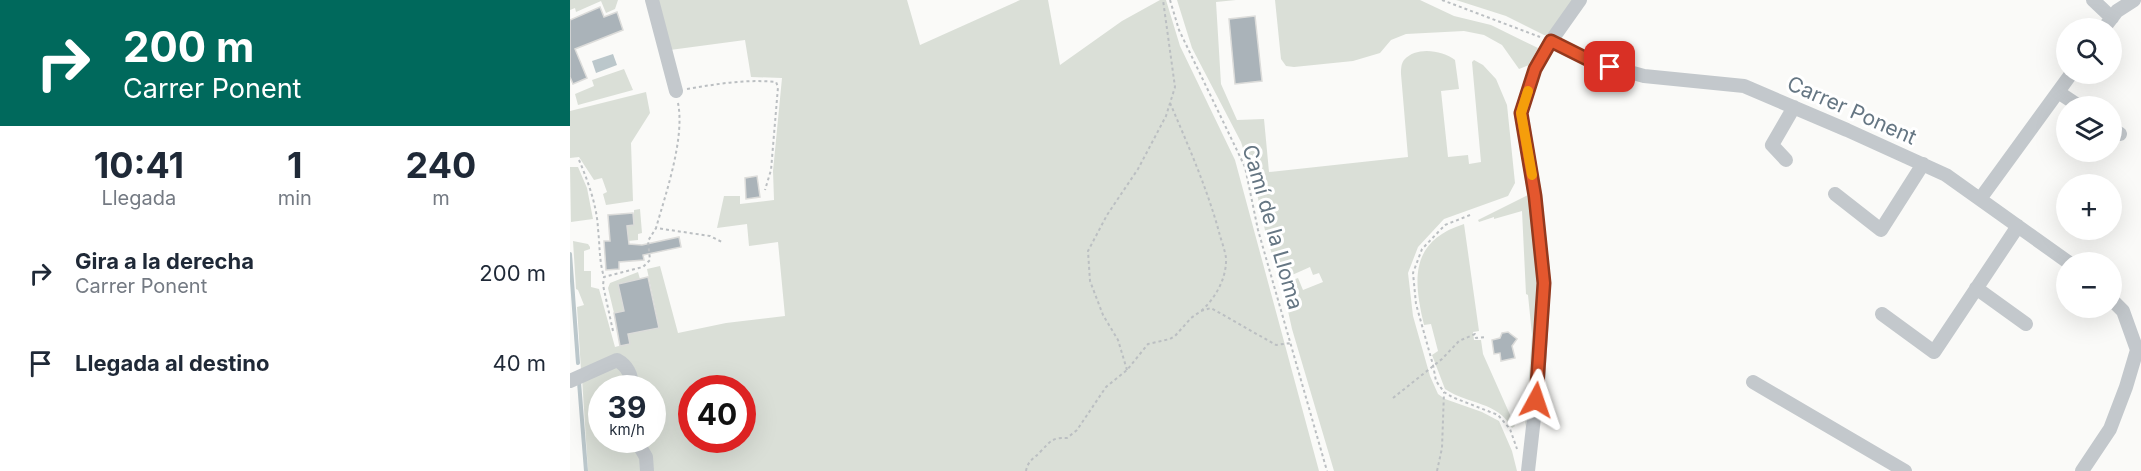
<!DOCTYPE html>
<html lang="es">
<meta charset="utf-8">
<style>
:root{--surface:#fff;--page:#f2f2f3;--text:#1f2937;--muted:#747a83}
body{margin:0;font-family:Inter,sans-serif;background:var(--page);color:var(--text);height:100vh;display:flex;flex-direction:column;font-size:22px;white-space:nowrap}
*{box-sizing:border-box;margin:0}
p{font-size:20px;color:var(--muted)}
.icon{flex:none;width:33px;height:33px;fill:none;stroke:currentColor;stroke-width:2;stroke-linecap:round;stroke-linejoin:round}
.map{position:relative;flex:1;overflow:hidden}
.panel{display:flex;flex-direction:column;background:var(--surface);width:570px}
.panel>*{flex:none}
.top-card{background:#00695c;color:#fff;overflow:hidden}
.buttons{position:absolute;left:1486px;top:18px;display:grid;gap:12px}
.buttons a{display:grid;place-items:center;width:66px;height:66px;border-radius:50%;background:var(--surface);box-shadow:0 6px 24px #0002;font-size:30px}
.speed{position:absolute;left:18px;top:375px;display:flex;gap:12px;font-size:30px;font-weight:700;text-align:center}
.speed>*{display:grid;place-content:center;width:78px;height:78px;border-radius:50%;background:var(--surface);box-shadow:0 6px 24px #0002;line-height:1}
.speed small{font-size:15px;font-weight:400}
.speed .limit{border:9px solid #d22;background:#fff;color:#111}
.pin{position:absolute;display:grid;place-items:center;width:51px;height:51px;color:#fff;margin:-26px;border-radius:12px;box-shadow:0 3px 9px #0006}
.me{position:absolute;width:66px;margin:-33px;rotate:5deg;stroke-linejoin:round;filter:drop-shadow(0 0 4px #0008)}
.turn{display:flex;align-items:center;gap:21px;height:126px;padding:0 24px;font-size:27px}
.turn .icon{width:78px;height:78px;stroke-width:2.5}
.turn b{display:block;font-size:42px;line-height:51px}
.eta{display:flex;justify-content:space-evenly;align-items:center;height:102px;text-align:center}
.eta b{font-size:36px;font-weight:700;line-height:42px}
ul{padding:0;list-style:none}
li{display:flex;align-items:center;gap:18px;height:90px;padding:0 24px}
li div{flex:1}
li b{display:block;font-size:22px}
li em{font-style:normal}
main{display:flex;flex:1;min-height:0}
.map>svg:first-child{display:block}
.green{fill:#dadfd7;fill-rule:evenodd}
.water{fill:#bbc7cb}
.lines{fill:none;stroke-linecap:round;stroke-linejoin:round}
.stream{stroke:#bbc7cb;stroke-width:4}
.building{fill:#aab3b9;stroke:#dcdcda;stroke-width:1.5}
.path{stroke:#bbbfc2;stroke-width:2;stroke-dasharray:3 3;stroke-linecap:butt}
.minor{stroke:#c3c8cc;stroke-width:14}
.route-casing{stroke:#94391e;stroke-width:15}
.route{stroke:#e4572e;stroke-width:10}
.slow{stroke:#f59e0b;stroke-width:10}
.labels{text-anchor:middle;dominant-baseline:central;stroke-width:6;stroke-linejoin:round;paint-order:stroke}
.street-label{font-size:21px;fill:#657683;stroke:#fff}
</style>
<main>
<section class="panel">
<div class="top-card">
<div class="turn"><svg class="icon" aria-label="right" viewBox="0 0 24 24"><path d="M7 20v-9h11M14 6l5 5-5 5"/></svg><div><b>200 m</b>Carrer Ponent</div></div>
</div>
<div class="eta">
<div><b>10:41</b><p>Llegada</p></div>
<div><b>1</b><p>min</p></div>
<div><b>240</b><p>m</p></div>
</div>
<ul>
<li><svg class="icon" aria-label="right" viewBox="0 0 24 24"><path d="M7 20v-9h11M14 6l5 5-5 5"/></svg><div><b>Gira a la derecha</b><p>Carrer Ponent</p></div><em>200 m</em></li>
<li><svg class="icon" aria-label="arrive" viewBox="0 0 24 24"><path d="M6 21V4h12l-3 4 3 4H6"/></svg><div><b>Llegada al destino</b></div><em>40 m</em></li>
</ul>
</section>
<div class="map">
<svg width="1571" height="471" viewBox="0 0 1571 471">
<rect width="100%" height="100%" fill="#fafaf8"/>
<path class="green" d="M0,0H48L45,9L36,13L31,1L6,12L5,8L0,10Z
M86,0H337L350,45L450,0H478L490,65L552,21L590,0H596L610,46L665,160L749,471H80L73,440H82V388H67L60,364L11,370L7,307L14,305L8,290L6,289L3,241L18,244L20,247V249L14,251V271H21V287L29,289L45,347L60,343L55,320L89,327L77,269L90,266L108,333L156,323L215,316L208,242L179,246L177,224L147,228L154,196H170V204L204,200L203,171L212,78L181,77L175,40L100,50ZM122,388H172V440H122Z
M607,0H666L646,2L651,84L667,120L694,119L699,172L838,157L831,74C831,69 831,64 834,60C846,46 872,50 885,60L889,89L871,91L878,157L898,155L899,164L911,162L902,62L904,60L913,65L926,79L937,105L945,183L938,196L874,219L848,247L838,273L843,316L860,376L868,394L875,399L912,412L929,421L942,451L947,471H764L722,329L712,284L728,278L733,290L753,282L749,273L743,275L740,267L711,280L709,275L715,272L712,262L705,264L696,235L686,189L671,142L622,48Z
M705,0H850L884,16L921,25L968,48L959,65L949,69L932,45L914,35L894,31L836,34L821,40L810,53L783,61L724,67L716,66L711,59Z
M886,0H1006L980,36L974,35L936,16Z
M54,69L63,90L8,105L5,94L24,86L22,80Z
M76,92L80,113L61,143L63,201L36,205L33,194L37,192L32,178L24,180L9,157L0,158V111Z
M0,167H8L17,188L23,219L1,222Z
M960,194L969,295L958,414L955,427L957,398L954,397L958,390L962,335L958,295L956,294L952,211L924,219V217L909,222L908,220Z
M70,209L72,233L68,234V240L58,241L57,226L64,225V210Z
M894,224L909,331L903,332L904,340H911L913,354L945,426L942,428C927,401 899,405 875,389L862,355L868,351L861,324L854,325C843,279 840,241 894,224Z
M68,272L70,279L48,284L54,311L44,313L38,288L40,283Z
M41,365C56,370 56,374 56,388H32V440H62L68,451L74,471H18L12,378Z"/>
<path class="water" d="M43,54L47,65L26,73L22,61Z"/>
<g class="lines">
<path class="stream" d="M0,254L8,363
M9,382L16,471"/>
</g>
<path class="building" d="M30,7L34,17L47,12L53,30L5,49L17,78L3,84L0,77V20Z
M685,16L692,81L665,84L659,19Z
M187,176L190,197L176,199L175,178Z
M63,213L64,225L57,226L59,244L72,245L109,237L111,247L73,255L74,260L49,262V269L36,270L34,241H40L38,215Z
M78,277L89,328L58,334L60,344L50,346L44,313L54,311L48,284Z
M938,332L947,339L942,346L945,358L931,361L930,353L924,354L922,340L930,338L932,333Z"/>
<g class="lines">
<path class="path" d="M600,0L609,30L675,167L688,230L757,471
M872,0L970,37
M117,89C147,84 175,79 206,82L208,87L201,170L195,190
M108,103C115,138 96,193 86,228L140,236L152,242
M600,103C618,145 637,188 649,232C651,240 655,250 656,258C657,278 645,299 631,311
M9,160C18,181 27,206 28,229C30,246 29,261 34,277
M900,215L875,225L852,249L843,273L846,304L863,365L866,381L874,392L882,397L928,415L940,429L947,449
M43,331L33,285L34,277L73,267L80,260L78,241L86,228
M557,370L548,340L533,315L520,281L518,251L537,215L568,169L596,116L605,87L593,0
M823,398L872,359L889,341L905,334L906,338L916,337
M456,471C458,460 464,459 471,451C480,442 482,437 497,438L507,430L536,387L557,370L578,344L600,339L605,336L621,318L631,311L641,308L706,345L721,343
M867,471L872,448L874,392"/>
<path class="minor" d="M82,0L106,91
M1523,0L1542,18
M1534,28L1547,11L1564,0
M981,41L1023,62L1074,76L1174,86L1277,130L1376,175L1498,262
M1488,92L1509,106
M1542,129L1550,134
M1216,160L1202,145L1224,107
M1265,194L1311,230L1353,164
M1410,199L1501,74
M1406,288L1456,324
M1312,314L1364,352L1448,226
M0,381L47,360C58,366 62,376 62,388
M1183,382L1335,471
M66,440L76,457L77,471
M958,471L968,382L974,283L965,196L951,113L965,69L981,41L1010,0
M1512,471L1540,429L1556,387L1567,350L1553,311L1542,300"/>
</g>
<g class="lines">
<g class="route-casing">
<path id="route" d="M966,400L974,283L965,196L951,113L965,69L981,41L1023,62L1040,67"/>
</g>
<use href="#route" class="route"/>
<path class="slow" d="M958,91L951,113L962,175"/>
</g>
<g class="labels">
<g class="street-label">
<text transform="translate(1282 110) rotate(24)">Carrer Ponent</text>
<text transform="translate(703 227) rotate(74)">Camí de la Lloma</text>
</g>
</g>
</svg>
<div class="buttons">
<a><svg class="icon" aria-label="search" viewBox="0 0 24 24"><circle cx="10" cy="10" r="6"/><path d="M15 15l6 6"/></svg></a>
<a><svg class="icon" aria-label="layers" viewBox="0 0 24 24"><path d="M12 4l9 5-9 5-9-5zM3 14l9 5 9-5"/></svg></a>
<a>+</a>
<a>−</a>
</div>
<div class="speed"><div>39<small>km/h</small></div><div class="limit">40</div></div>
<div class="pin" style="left:1040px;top:67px;background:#d93025"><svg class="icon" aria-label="arrive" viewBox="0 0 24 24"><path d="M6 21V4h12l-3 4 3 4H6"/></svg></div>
<svg class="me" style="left:966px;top:400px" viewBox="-20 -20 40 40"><path d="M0-17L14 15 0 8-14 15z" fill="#e4572e" stroke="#fff" stroke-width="4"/></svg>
</div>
</main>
